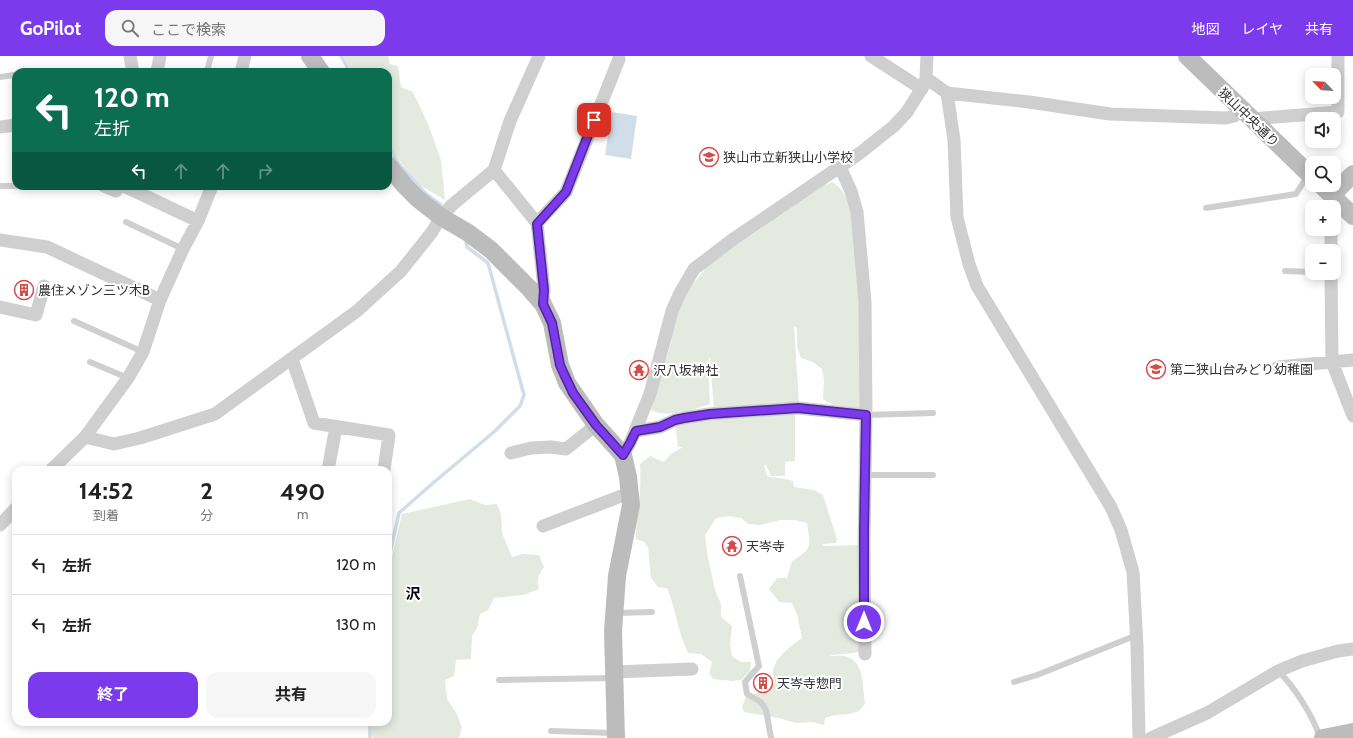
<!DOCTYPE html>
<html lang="ja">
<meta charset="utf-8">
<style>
:root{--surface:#fff;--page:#f6f6f6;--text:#222;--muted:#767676;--line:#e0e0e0;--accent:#7c3aed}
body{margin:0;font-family:Cabin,"Noto Sans JP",sans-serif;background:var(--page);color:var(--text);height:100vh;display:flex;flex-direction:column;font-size:15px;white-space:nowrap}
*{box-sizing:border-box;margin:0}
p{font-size:13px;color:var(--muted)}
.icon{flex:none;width:22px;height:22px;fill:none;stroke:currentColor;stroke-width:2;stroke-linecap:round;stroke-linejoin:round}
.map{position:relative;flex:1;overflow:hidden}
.drawer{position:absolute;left:12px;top:410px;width:380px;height:260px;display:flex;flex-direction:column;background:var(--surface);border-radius:12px;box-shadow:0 2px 10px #0003}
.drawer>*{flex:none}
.banner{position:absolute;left:12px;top:12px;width:380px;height:122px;border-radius:12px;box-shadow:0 2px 10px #0003;background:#0b6e4f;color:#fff;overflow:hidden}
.needle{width:26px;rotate:295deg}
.controls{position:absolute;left:1305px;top:12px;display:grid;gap:8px}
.controls a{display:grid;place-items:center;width:36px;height:36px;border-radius:8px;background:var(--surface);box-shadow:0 2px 10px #0003;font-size:20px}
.pin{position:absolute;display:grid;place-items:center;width:34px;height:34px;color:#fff;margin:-17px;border-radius:8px;box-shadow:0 2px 6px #0006}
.me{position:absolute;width:44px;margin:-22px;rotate:0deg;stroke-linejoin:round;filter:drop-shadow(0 0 3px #0008)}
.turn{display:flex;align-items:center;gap:14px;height:84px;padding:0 16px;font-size:18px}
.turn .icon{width:52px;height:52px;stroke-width:2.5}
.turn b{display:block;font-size:28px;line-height:34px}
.lanes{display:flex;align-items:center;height:38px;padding:0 16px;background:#0003;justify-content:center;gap:20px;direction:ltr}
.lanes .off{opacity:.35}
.eta{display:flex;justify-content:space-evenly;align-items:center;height:68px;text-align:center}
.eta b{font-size:24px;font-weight:700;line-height:28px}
.cta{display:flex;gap:8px;margin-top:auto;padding:8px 16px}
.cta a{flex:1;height:46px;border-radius:12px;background:var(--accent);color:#fff;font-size:16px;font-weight:700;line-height:46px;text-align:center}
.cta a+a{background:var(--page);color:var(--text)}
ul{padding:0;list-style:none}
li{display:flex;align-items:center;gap:12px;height:60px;padding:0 16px;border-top:1px solid var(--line)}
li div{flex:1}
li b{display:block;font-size:15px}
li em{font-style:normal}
header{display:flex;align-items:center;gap:24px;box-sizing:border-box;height:56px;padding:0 20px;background:var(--accent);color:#fff}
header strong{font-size:19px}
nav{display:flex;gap:22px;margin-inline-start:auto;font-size:14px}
.search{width:280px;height:36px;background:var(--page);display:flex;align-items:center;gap:10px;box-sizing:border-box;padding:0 14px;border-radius:12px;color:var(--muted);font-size:15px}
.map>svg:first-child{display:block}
.green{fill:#e4eadf}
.water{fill:#d1deea}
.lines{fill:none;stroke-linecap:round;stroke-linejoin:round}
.stream{stroke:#d1deea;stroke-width:3.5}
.lane{stroke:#cfcfcf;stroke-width:6}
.street{stroke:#cfcfcf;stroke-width:13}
.secondary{stroke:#bcbcbc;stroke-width:18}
.route-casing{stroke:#51269a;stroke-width:10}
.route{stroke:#7c3aed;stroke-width:7}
.labels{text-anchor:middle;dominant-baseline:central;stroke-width:4;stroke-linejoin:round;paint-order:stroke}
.street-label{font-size:13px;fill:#323232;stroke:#fff}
.poi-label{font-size:13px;fill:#323232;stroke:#fff;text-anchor:start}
.quarter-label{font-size:15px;font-weight:bold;fill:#000;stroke:#fff}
</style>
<header>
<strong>GoPilot</strong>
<div class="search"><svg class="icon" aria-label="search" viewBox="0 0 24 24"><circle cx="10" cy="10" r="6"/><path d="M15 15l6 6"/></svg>ここで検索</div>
<nav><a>地図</a><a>レイヤ</a><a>共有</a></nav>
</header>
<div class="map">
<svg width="1353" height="682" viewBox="0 0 1353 682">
<rect width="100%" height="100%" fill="#fff"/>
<path class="green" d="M343,0H388L390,8L398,10L401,31L413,36L428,68L441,104L445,144L418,128L393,96L388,86V16H353Z
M832,126C846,133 851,153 856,167L863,349L859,352L833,349L823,343L824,324L822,313L813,306L801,302L797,291V272L794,270L799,348L714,355L710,301L708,307L710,348C691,354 670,363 651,354L664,311L671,286L673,265L684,239L710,207L823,130Z
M795,357V405L785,406V420H771L766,409H764L767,420C776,422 785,422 793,425L794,431L814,434L823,439L837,483L836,487L823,488L822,490L862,489V596L830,599L832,600C865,595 862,625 865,648L859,655L849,658L835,659L825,662L824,669L812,666L796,667L778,662L744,656L742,651L746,641L772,631L775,626C774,623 773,619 773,616C774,602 792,589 802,582L797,558L792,547L779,546L769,533L777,522H787L792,505C814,492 810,490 807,467L795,464H781L760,469L748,468L741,462L729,460L716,462L705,479L707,497L715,534L721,548V561L732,570L730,588L732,600L741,606H751L750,615L741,624L732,625L714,623L709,618L712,606L701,598L688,597C678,577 676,553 667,532L658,531L651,522L648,491L644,486L636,483C635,472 638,462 639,450C640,436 641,422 640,408L650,400L664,406L671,398L683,391H678L675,367Z
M470,443L485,449L497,448L501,458L502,477L512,501L523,498L539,499L544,511C538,519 537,523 539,533L524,539L494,542L488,554L480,558L477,572L472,580L471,603L456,604L454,620L445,624L447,643L457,658L462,672L459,682H373L372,680V666H388V518L402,458Z"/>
<path class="water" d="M612,56L637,60L631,103L605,99Z"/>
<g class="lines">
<path class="stream" d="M341,0L350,16
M388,90L399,108L426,138L441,149
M388,506L399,457L433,427L495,375L520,350L524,339L488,207L467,191L466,185
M370,682V666"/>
<path class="lane" d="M207,16L211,0
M0,21L14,19
M0,130H39
M1206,152L1296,138L1308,119
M126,166L183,193
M1285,215L1312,216
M74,265L143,296
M90,306L128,322
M866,359L933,357
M865,419H933
M740,520L759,610L745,626L747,638L761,646L766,654L771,682
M616,557L652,556
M1278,615C1295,631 1312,659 1320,681
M499,624L613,622
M1014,626L1037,619L1137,579
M551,675L613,677"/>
<path class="street" d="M130,0L133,16
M871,0L922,33
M157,16L160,0
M241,16L245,0
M926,22L947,37L954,84L957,161L969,208L977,230L1111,451L1121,474L1133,516L1137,590L1139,682
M947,37L1029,46L1110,58L1226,62L1234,60L1242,54
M1252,63L1338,56V0
M0,71L16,69
M840,111L851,135L857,156L865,246L866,359L864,490L865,598
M494,114L537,167L544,233L543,248
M104,130L116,135L119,130
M124,130L198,165
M537,167L566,136L619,3
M0,184L47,191L160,244
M1331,195V173
M1331,217L1332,306L1353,360
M0,251L36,259L44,230
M292,303L314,367L389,379L384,414
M1278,311L1353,304
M636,375L660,371L675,364L684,362L709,358L798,352L866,359
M85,381L114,388L140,382L215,358L357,255L401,215L432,176L441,161L452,149L494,114L510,65L539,0
M511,397L531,392L551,391L566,393L596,369
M623,399L630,387L650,338L672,255L680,237L694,213L732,184L860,97L894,70L907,56L925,27L926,22L927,0
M51,414L85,381L128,322L143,296L160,244L183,193L198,165L212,130
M328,414L336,371
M0,469L16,452
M543,470L629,437
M614,616L692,613
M1151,682L1207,657L1278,615L1302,605L1338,595L1353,593"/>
<path class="secondary" d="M310,0L321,16
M1187,0L1312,121
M388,109L405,130L418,143L441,161L467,176L491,194L529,232L543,248L552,267L560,309L567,327L596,369L623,399L628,421L631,449L617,520L615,548L613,575L616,682
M1321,129L1353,160
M1332,139L1353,118
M1323,682L1353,676"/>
</g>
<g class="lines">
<g class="route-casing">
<path id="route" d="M594,64L566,136L537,168L544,234L543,248L552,267L560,309L564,318L573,337L596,369L623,399L630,387L636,375L660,371L675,364L684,362L710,358L784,353L798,352L866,359L864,476V566"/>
</g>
<use href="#route" class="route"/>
</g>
<defs>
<g id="school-ring" transform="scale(1)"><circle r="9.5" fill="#fff" stroke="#d34d4a" stroke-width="1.5"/><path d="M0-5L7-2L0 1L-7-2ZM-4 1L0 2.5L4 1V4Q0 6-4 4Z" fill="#d34d4a"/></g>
<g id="building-ring" transform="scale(1)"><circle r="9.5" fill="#fff" stroke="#d34d4a" stroke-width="1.5"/><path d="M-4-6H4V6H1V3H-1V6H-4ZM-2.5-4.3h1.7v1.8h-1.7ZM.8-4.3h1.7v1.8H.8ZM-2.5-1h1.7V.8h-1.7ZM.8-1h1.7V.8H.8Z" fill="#d34d4a"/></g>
<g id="temple-ring" transform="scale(1)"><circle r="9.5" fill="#fff" stroke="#d34d4a" stroke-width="1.5"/><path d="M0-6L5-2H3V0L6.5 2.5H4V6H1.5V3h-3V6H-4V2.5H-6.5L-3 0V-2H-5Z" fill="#d34d4a"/></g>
</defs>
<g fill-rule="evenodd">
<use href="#school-ring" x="709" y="101"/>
<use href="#building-ring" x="24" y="234"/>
<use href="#school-ring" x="1156" y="313"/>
<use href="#temple-ring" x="639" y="314"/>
<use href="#temple-ring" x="732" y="490"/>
<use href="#building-ring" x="763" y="627"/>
</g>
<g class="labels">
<g class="street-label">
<text transform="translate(1249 61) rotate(44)">狭山中央通り</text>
</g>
<g class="poi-label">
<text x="723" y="101">狭山市立新狭山小学校</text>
<text x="38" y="234">農住メゾン三ツ木B</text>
<text x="1170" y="313">第二狭山台みどり幼稚園</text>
<text x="653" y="314">沢八坂神社</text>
<text x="746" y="490">天岑寺</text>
<text x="777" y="627">天岑寺惣門</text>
</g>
<g class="quarter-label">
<text x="413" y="538">沢</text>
</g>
</g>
</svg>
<div class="controls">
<a><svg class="needle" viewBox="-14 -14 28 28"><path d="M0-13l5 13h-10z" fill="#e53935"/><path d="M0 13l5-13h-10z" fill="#767676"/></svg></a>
<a><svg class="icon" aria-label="sound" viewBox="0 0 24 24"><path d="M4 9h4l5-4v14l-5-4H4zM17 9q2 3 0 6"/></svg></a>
<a><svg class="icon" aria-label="search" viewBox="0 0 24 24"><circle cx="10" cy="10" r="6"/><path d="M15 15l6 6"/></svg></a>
<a>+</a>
<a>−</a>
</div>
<div class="pin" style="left:594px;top:64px;background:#d93025"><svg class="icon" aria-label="arrive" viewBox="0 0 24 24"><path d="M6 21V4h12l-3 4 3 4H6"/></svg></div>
<svg class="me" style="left:864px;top:566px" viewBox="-20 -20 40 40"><circle r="17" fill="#7c3aed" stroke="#fff" stroke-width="3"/><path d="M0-11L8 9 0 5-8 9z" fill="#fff"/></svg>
<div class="banner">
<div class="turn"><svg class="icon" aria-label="left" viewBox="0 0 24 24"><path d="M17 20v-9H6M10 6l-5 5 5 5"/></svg><div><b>120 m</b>左折</div></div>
<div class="lanes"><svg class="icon" aria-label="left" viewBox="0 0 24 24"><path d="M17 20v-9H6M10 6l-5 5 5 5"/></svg><svg class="icon off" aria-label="ahead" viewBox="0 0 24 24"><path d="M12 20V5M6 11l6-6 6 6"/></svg><svg class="icon off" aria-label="ahead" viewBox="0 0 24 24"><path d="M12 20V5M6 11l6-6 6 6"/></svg><svg class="icon off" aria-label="right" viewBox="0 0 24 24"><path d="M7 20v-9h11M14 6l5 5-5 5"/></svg></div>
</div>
<section class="drawer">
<div class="eta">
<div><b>14:52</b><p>到着</p></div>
<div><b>2</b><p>分</p></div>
<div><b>490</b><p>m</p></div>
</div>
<ul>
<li><svg class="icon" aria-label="left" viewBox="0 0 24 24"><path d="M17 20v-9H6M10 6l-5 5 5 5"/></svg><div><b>左折</b></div><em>120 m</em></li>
<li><svg class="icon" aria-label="left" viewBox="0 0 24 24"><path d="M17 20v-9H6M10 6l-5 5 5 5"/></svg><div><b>左折</b></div><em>130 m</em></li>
</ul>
<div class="cta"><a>終了</a><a>共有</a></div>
</section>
</div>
